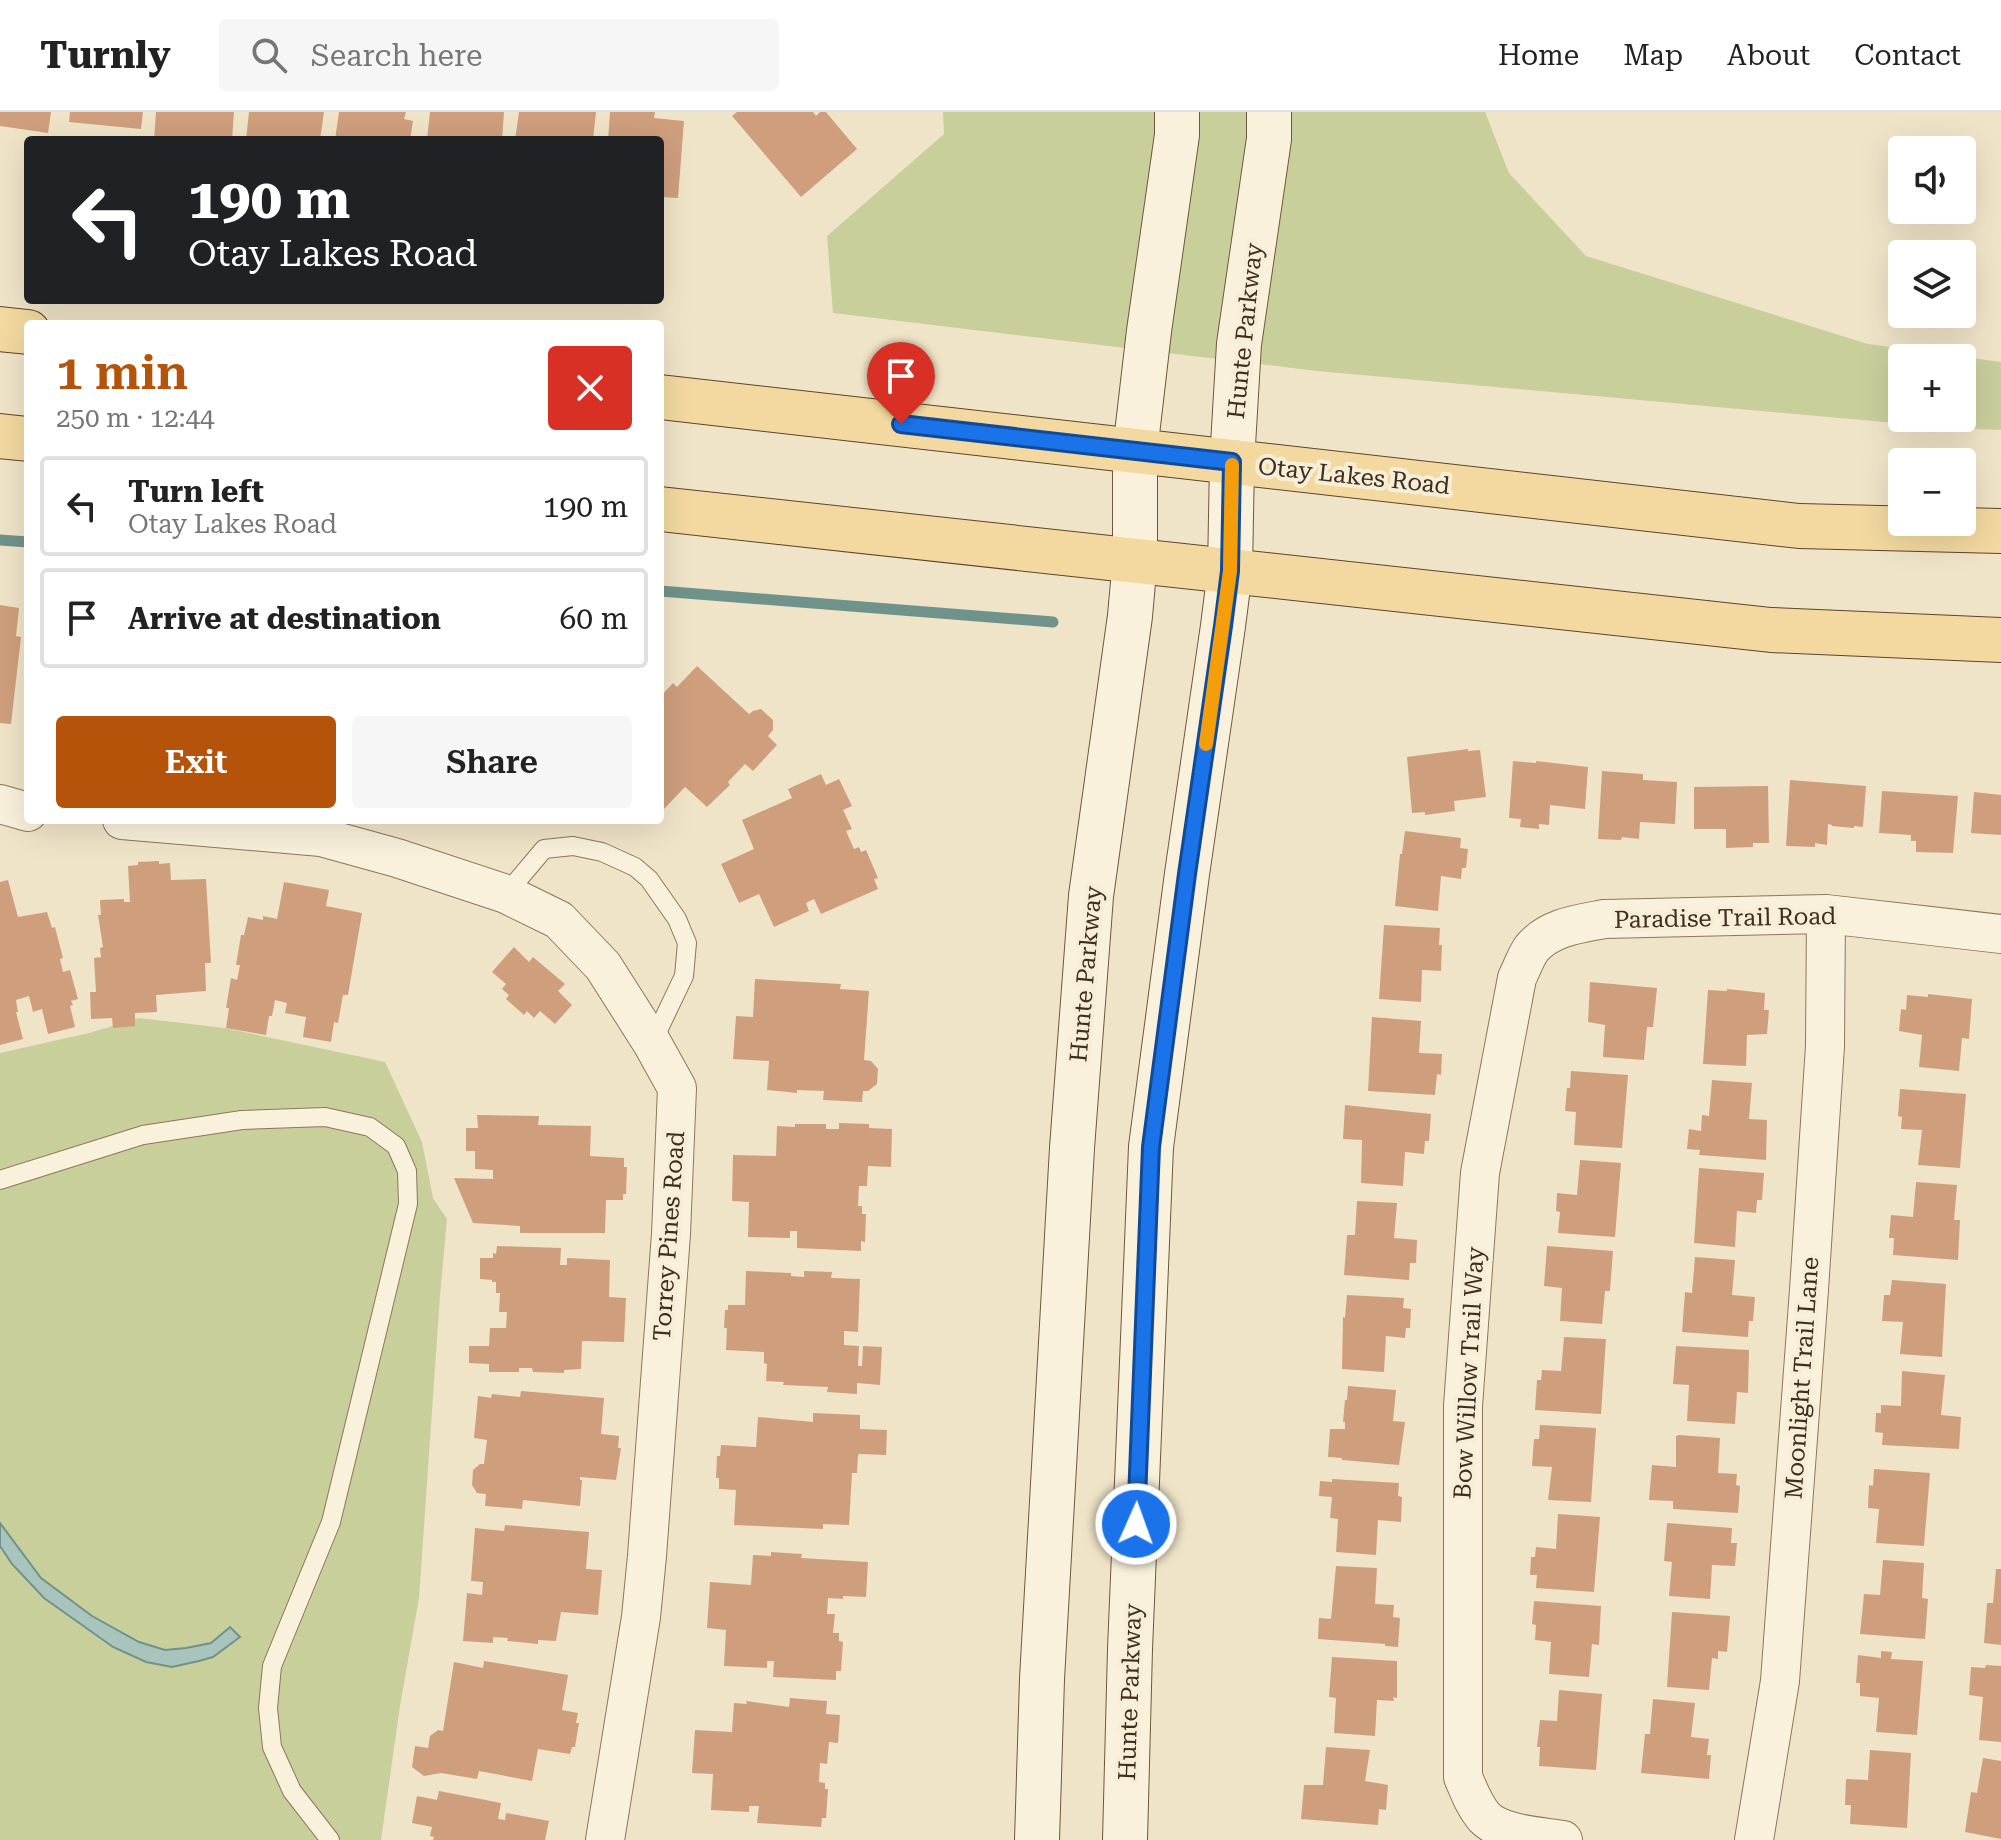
<!DOCTYPE html>
<meta charset="utf-8">
<style>
:root{--surface:#fff;--page:#f6f6f6;--text:#222;--muted:#767676;--line:#e0e0e0;--accent:#b45309}
body{margin:0;font-family:"Roboto Serif",serif;background:var(--page);color:var(--text);height:100vh;display:flex;flex-direction:column;font-size:30px;white-space:nowrap}
*{box-sizing:border-box;margin:0}
p{font-size:26px;color:var(--muted)}
.icon{flex:none;width:44px;height:44px;fill:none;stroke:currentColor;stroke-width:2;stroke-linecap:round;stroke-linejoin:round}
.map{position:relative;flex:1;overflow:hidden}
.drawer{position:absolute;left:24px;top:208px;width:640px;height:504px;display:flex;flex-direction:column;background:var(--surface);border-radius:8px;box-shadow:0 8px 32px #0002}
.drawer>*{flex:none}
.top-card{position:absolute;left:24px;top:24px;width:640px;height:168px;border-radius:8px;box-shadow:0 8px 32px #0002;background:#202124;color:#fff;overflow:hidden}
.fabs{position:absolute;left:1888px;top:24px;display:grid;gap:16px}
.fabs a{display:grid;place-items:center;width:88px;height:88px;border-radius:8px;background:var(--surface);box-shadow:0 8px 32px #0002;font-size:40px}
.pin{position:absolute;display:grid;place-items:center;width:68px;height:68px;color:#fff;margin:-82px -34px;border-radius:50% 50% 50% 0;rotate:-45deg;box-shadow:0 0 8px #0007}
.pin .icon{rotate:45deg}
.me{position:absolute;width:88px;margin:-44px;rotate:2deg;stroke-linejoin:round;filter:drop-shadow(0 0 6px #0008)}
.turn{display:flex;align-items:center;gap:28px;height:168px;padding:0 32px;font-size:36px}
.turn .icon{width:104px;height:104px;stroke-width:2.5}
.turn b{display:block;font-size:56px;line-height:68px}
.round{display:grid;place-items:center;flex:none;width:84px;height:84px;border-radius:8px;background:var(--page)}
.headline{display:flex;align-items:center;justify-content:space-between;height:136px;padding:0 32px}
h1{font-size:48px;font-weight:600;line-height:60px;color:var(--accent)}
.action{display:flex;gap:16px;margin-top:auto;padding:16px 32px}
.action a{flex:1;height:92px;border-radius:8px;background:var(--accent);color:#fff;font-size:32px;font-weight:600;line-height:92px;text-align:center}
.action a+a{background:var(--page);color:var(--text)}
ul{padding:0;list-style:none}
li{display:flex;align-items:center;gap:24px;height:100px;margin:0 16px 12px;padding:0 16px;border:4px solid var(--line);border-radius:8px}
li div{flex:1}
li b{display:block;font-size:30px}
li em{font-style:normal}
header{display:flex;align-items:center;gap:48px;box-sizing:border-box;height:112px;padding:0 40px;background:var(--surface);border-bottom:2px solid var(--line)}
header strong{font-size:38px}
nav{display:flex;gap:44px;margin-inline-start:auto;font-size:28px}
.search{width:560px;height:72px;background:var(--page);display:flex;align-items:center;gap:20px;box-sizing:border-box;padding:0 28px;border-radius:8px;color:var(--muted);font-size:30px}
.map>svg:first-child{display:block}
.green{fill:#c9cf9b;fill-rule:evenodd}
.water{fill:#a9c4bc;stroke:#6f938a;stroke-width:2}
.lines{fill:none;stroke-linecap:round;stroke-linejoin:round}
.stream{stroke:#6f938a;stroke-width:11}
.building{fill:#cf9f7d}
.lane-casing{stroke:#8d765c;stroke-width:20}
.street-casing{stroke:#8d765c;stroke-width:40}
.secondary-casing{stroke:#6f573f;stroke-width:46}
.primary-casing{stroke:#5b4430;stroke-width:46}
.lane{stroke:#faf1dc;stroke-width:18}
.street{stroke:#faf1dc;stroke-width:38}
.secondary{stroke:#faf1dc;stroke-width:44}
.primary{stroke:#f3d9a0;stroke-width:44}
.route-casing{stroke:#114b97;stroke-width:20}
.route{stroke:#1a73e8;stroke-width:14}
.slow{stroke:#f59e0b;stroke-width:14}
.labels{text-anchor:middle;dominant-baseline:central;stroke-width:8;stroke-linejoin:round;paint-order:stroke}
.street-label{font-size:24px;fill:#3d2e20;stroke:#f7eed8}
</style>
<header>
<strong>Turnly</strong>
<div class="search"><svg class="icon" aria-label="search" viewBox="0 0 24 24"><circle cx="10" cy="10" r="6"/><path d="M15 15l6 6"/></svg>Search here</div>
<nav><a>Home</a><a>Map</a><a>About</a><a>Contact</a></nav>
</header>
<div class="map">
<svg width="2001" height="1728" viewBox="0 0 2001 1728">
<rect width="100%" height="100%" fill="#f0e4c8"/>
<path class="green" d="M943,0H1485L1509,61L1586,144L1868,232L2001,250V318L1951,316L1317,259L833,201L827,124L944,22ZM1902,246H1962V306H1902Z
M139,906L225,916L385,950L422,1030L433,1086L447,1107L440,1184L419,1486L400,1594L381,1728H0V941L89,921Z"/>
<path class="water" d="M0,1411L41,1466L92,1504L139,1530L165,1538L186,1536L211,1531L230,1515L240,1525L213,1545L199,1549L172,1555L146,1550L113,1535L44,1486L12,1452L0,1434Z"/>
<g class="lines">
<path class="stream" d="M0,428L28,430
M660,479L1053,510"/>
</g>
<path class="building" d="M0,0H51L48,21L0,14Z
M70,0H143L141,17L69,10Z
M156,0H234L232,28H154Z
M249,0H324L320,28H246Z
M339,0H406L404,7L413,9L410,28H335Z
M430,0H504L502,28H427Z
M519,0H596L593,28H515Z
M610,0H655L654,6L684,9L678,86L660,85V28H608Z
M737,0H813L816,4L820,0H826L857,37L801,85L732,4Z
M0,493L19,496L16,524L21,525L11,612L0,611Z
M697,554L749,602L753,599L761,597L773,608V618L768,624L777,633L753,659L745,652L728,670L730,673L707,695L685,675L660,701V585L673,571L677,575Z
M1468,637V639L1480,638L1486,685L1454,689L1455,699L1425,703V700L1412,701L1407,645Z
M1513,649L1536,651V649L1588,655L1585,697L1550,693L1549,713L1539,712V717L1520,715L1521,707L1509,706Z
M1602,659L1643,662V668L1677,670L1675,712L1640,710L1639,727L1622,725L1621,728L1598,727Z
M821,662L826,673L839,667L852,694L843,698L852,717L846,719L854,737L859,735L861,740L866,738L878,766L874,767L878,777L821,802L814,787L806,791L809,799L774,815L759,782L739,791L721,752L754,737L742,708L792,686L788,677Z
M1790,668L1866,674L1863,715L1854,714V716L1832,714V713L1828,712L1827,733L1815,731V735L1786,734Z
M1768,674L1769,731H1753V735L1726,736V717H1694V675Z
M1882,679L1958,684L1953,741L1916,740V729H1911V723L1879,721Z
M1974,680L2001,683V723L1971,721Z
M1405,719L1461,726L1460,736L1468,737L1466,756H1462L1461,767L1441,764L1438,799L1395,794L1400,742H1402Z
M159,749V752L170,751L171,768L206,767L211,851H205L206,879L156,883L157,900L135,901V914L113,916L112,906L91,907L90,880H96L94,846L101,845L100,836L103,835L98,803H101L100,788L124,787V790H130L128,754L138,753V750Z
M8,768L18,805L47,800L52,816L55,815L63,846L60,847L63,860L70,858L78,887L71,889L73,893L70,894L75,915L48,922L42,897L33,900L29,884L16,888L18,900H16L23,927L0,933V770Z
M284,770L329,778L326,794L362,801L348,883H343L338,911L334,910L331,930L303,925L306,905L285,901L287,891L275,888L272,904H269L266,923L226,916L229,896H226L231,866L237,868L240,853H236L241,823H244L248,805L263,808V804L277,807Z
M1384,813L1440,816L1439,833H1442L1441,859L1422,858L1421,890L1379,887Z
M514,835L529,850L533,845L565,872L558,879L572,893L555,912L540,899L534,906L527,899L524,903L506,887L509,883L502,877L506,872L492,860Z
M755,867L841,872L840,877L869,879L864,948L871,949L878,957L877,972L868,979H863L862,990L823,988L824,979L797,978V981L767,978L769,949L733,947L736,904L753,905Z
M1590,870L1657,876L1653,915H1647L1644,948L1603,945L1605,913L1588,910Z
M1727,877L1765,881L1764,898H1769L1767,922L1747,923L1746,954L1703,952L1708,878L1727,879Z
M1928,882L1972,887L1969,927L1962,926L1959,959L1919,955L1922,923L1899,919L1901,897L1906,898L1907,883L1928,885Z
M1372,905L1421,909L1419,941L1442,942L1441,963L1437,962L1435,983L1368,979Z
M1571,959L1628,963L1622,1036L1574,1033L1576,1000L1565,999L1567,976H1570Z
M1712,968L1752,971L1749,1007L1767,1008L1766,1048L1699,1043L1700,1038L1687,1037L1689,1017L1701,1019L1702,1003L1709,1004Z
M1900,977L1966,982L1960,1056L1918,1053L1922,1018L1901,1017L1902,1005L1898,1004Z
M1345,993L1431,1002L1429,1029H1425L1424,1042L1405,1040L1403,1074L1361,1071L1362,1028L1343,1027Z
M477,1003L539,1004L538,1013L591,1014L590,1044L624,1046V1055H627L626,1082H623V1088H606L605,1121H520V1114L473,1111L454,1066L493,1067V1058L475,1057V1039H466V1016H478Z
M839,1011L869,1012V1016L892,1017L891,1055L868,1054L867,1074H859L858,1094H862V1102H866L865,1130L861,1129V1139L797,1136V1119H790V1126L748,1125L749,1090L732,1089L733,1043L776,1044L777,1014L795,1015V1012H826V1017H839Z
M1580,1048L1621,1051L1615,1125L1558,1121L1560,1100L1556,1099L1557,1081L1577,1083Z
M1699,1056L1764,1061L1762,1088H1757L1756,1101L1737,1099L1735,1135L1694,1131Z
M1916,1070L1957,1073L1954,1108H1960L1958,1148L1893,1143L1894,1126H1889L1891,1103L1913,1105Z
M1357,1089L1397,1091L1394,1126L1417,1128L1416,1151H1410L1409,1168L1344,1163L1347,1123H1355Z
M497,1134L561,1136L560,1153H567V1146L610,1148L609,1185L626,1186L624,1230L582,1229L581,1257L564,1258V1261L533,1260L532,1256H519V1260H489V1252L469,1251V1234H489L490,1216H506L507,1200H499L500,1181H496V1170H492V1168L480,1167V1146H493V1141L496,1142Z
M1547,1134L1613,1139L1610,1179H1605L1602,1212L1560,1209L1562,1176L1544,1174Z
M1695,1145L1735,1148L1732,1183L1755,1185L1753,1209H1749L1748,1225L1682,1220L1685,1180L1692,1181Z
M746,1159L791,1161V1164L804,1165V1159L832,1160L831,1166L860,1167L858,1220L844,1219V1233L859,1234L858,1254H862L863,1234L882,1235L880,1273L857,1271V1282L827,1280L828,1275L783,1273L784,1270L766,1269L767,1252L764,1251V1240L726,1238L727,1216H724L725,1198H728V1193H745Z
M1892,1168L1946,1172L1942,1245L1900,1242L1903,1210L1882,1209L1884,1183H1890Z
M1347,1183L1404,1186L1403,1196L1411,1197L1410,1216H1406L1405,1226L1386,1224L1384,1260L1342,1257L1343,1205L1345,1206Z
M1564,1225L1606,1227L1601,1302L1535,1298L1537,1268H1541L1542,1258L1561,1259Z
M1676,1234L1749,1238L1748,1281L1737,1280L1735,1312L1687,1309L1689,1273L1673,1272Z
M1902,1259L1945,1263L1941,1303L1961,1305L1959,1337L1882,1333L1883,1321L1875,1320L1876,1301H1881V1293L1901,1294Z
M1348,1274L1396,1278L1393,1309L1405,1310L1399,1353L1342,1348V1346L1328,1345L1330,1317H1345V1310H1343L1345,1288H1347Z
M521,1279L604,1286L601,1322L619,1324L618,1336H621L616,1368L580,1365V1368H582L580,1394L523,1388L522,1397L485,1394L486,1382L477,1381L472,1373L473,1358L480,1352H484L487,1328L474,1326L478,1284L491,1286L492,1282L520,1285Z
M813,1301L860,1303V1317L887,1318L886,1343L859,1342L858,1344L857,1361H852L849,1413L823,1412V1417L734,1413L736,1378L719,1377V1366H716L717,1344H720L721,1333L756,1335L758,1305L813,1310Z
M1540,1313L1596,1316L1591,1390L1548,1388L1552,1355L1532,1354L1534,1327H1539Z
M1679,1323L1720,1326L1718,1361L1737,1362L1736,1373L1740,1374L1738,1401L1673,1397V1389L1649,1388L1652,1353L1676,1355V1324Z
M1874,1357L1930,1361L1924,1434L1876,1431L1879,1397L1868,1396L1869,1373L1873,1374Z
M1332,1367L1399,1371L1398,1384L1402,1385L1401,1410L1378,1408L1376,1443L1336,1440L1338,1407L1330,1406L1332,1385L1319,1384L1320,1369L1332,1370Z
M1558,1402L1600,1405L1594,1480L1536,1476L1537,1463H1530L1531,1445H1535L1536,1435L1556,1437Z
M1667,1411L1732,1416L1731,1431H1737L1735,1454L1712,1453L1710,1487L1669,1484L1672,1450L1664,1449Z
M505,1413L589,1420L586,1457L602,1458L598,1503L561,1500L556,1529L538,1528V1532L507,1529L508,1526L493,1525V1531L463,1529L467,1481L482,1483L483,1470L471,1469L475,1416L504,1419Z
M771,1440L802,1442L801,1446L868,1450L866,1485L843,1484V1487L828,1486L827,1502H835L833,1521H839V1529L843,1530L841,1559H836V1568L773,1565L774,1549H767V1556L724,1554L726,1518L707,1516L710,1470L751,1473L753,1443L771,1444Z
M1883,1448L1924,1451L1922,1486L1928,1487L1925,1527L1860,1522L1864,1482L1880,1483Z
M1336,1454L1377,1456L1375,1492L1394,1493L1393,1505L1400,1506L1398,1535L1385,1534V1532L1318,1527L1319,1506L1331,1507Z
M1996,1457H2001V1533L1984,1531L1987,1491H1993Z
M1534,1489L1601,1494L1599,1533L1592,1532L1589,1565L1549,1562L1551,1530L1535,1528L1536,1513L1532,1512Z
M1672,1500L1730,1504L1727,1540L1718,1539V1547L1712,1546L1709,1578L1667,1575Z
M1881,1539L1892,1540L1891,1547L1923,1549L1917,1623L1876,1620L1879,1586L1860,1584V1571H1856L1858,1543L1881,1546Z
M1332,1545L1397,1549V1586L1393,1585L1394,1589L1377,1588L1375,1624L1334,1621L1336,1586L1329,1585Z
M484,1549L568,1563L562,1598L578,1601L576,1611H579L575,1635H572L570,1642L538,1637L532,1669L479,1659L477,1667L441,1661L424,1664L412,1655L415,1634L428,1636L430,1624L438,1618L443,1619L454,1550L483,1556Z
M1986,1553L2001,1554V1630L1979,1628L1983,1585L1969,1583L1971,1555L1985,1556Z
M1559,1578L1602,1582L1596,1658L1539,1654L1540,1635H1537L1540,1608L1557,1609Z
M790,1586L827,1589L826,1602L840,1603L838,1631L829,1630L827,1652L820,1651L819,1670L825,1671V1677H828L826,1706H822L821,1715L757,1711L759,1694H749V1700L711,1698L713,1662L692,1661L695,1618L732,1620L734,1591L747,1592L746,1589L789,1595Z
M1653,1587L1695,1591L1691,1625L1709,1627L1707,1643H1711L1709,1667L1641,1661L1645,1622H1650Z
M1326,1635L1370,1638L1365,1669L1388,1673L1386,1698L1379,1697L1378,1713L1301,1707L1304,1673H1323Z
M1870,1638L1911,1641L1907,1716L1850,1712L1851,1693H1845L1846,1667L1868,1668Z
M1983,1646L2001,1649V1727L1965,1720L1971,1680L1977,1681Z
M439,1679L501,1691L498,1707L505,1708L506,1701L549,1709L545,1728H433L434,1725L430,1724L432,1715L412,1711L417,1684L437,1688Z"/>
<g class="lines">
<g class="lane-casing">
<path id="lane" d="M506,782L544,737L573,734L602,740L635,755L649,767L677,807L687,831L684,864L652,931
M0,1068L143,1023L242,1008L325,1005L370,1015L396,1034L407,1059L408,1092L331,1410L272,1554L268,1596L272,1635L292,1679L330,1728"/>
</g>
<g class="street-casing">
<path id="street" d="M0,692L28,700
M122,708L321,725L397,746L506,782L559,808L603,854L652,931L677,976L671,1122L647,1444L641,1505L605,1728
M1563,1728C1540,1724 1501,1723 1484,1705C1474,1693 1469,1679 1463,1665V1294L1480,1061L1517,866C1522,856 1526,844 1532,836C1550,815 1578,812 1604,807L1826,802L2001,822
M1754,1728L1780,1569L1809,1178L1825,934L1826,802"/>
</g>
<g class="secondary-casing">
<path id="secondary" d="M1037,1728L1042,1567L1072,1036L1091,784L1130,504L1135,448V339L1149,219L1177,23V0
M1125,1728L1130,1537L1151,1035L1187,762L1223,514L1230,459L1232,350L1239,232L1269,27V0"/>
</g>
<g class="primary-casing">
<path id="primary" d="M0,217L28,220
M660,285L1799,414L2001,419
M0,324L28,327
M660,397L1771,518L2001,528"/>
</g>
<use href="#lane" class="lane"/>
<use href="#street" class="street"/>
<use href="#secondary" class="secondary"/>
<use href="#primary" class="primary"/>
</g>
<g class="lines">
<g class="route-casing">
<path id="route" d="M901,312L1232,350L1230,459L1223,514L1187,762L1151,1035L1136,1412"/>
</g>
<use href="#route" class="route"/>
<path class="slow" d="M1206,632L1230,459L1232,353"/>
</g>
<g class="labels">
<g class="street-label">
<text transform="translate(1245 219) rotate(-84)">Hunte Parkway</text>
<text transform="translate(1354 364) rotate(6)">Otay Lakes Road</text>
<text transform="translate(1725 806) rotate(-1)">Paradise Trail Road</text>
<text transform="translate(1086 862) rotate(-85)">Hunte Parkway</text>
<text transform="translate(669 1124) rotate(-86)">Torrey Pines Road</text>
<text transform="translate(1469 1261) rotate(-87)">Bow Willow Trail Way</text>
<text transform="translate(1802 1266) rotate(-86)">Moonlight Trail Lane</text>
<text transform="translate(1130 1580) rotate(-88)">Hunte Parkway</text>
</g>
</g>
</svg>
<div class="fabs">
<a><svg class="icon" aria-label="sound" viewBox="0 0 24 24"><path d="M4 9h4l5-4v14l-5-4H4zM17 9q2 3 0 6"/></svg></a>
<a><svg class="icon" aria-label="layers" viewBox="0 0 24 24"><path d="M12 4l9 5-9 5-9-5zM3 14l9 5 9-5"/></svg></a>
<a>+</a>
<a>−</a>
</div>
<div class="pin" style="left:901px;top:312px;background:#d93025"><svg class="icon" aria-label="arrive" viewBox="0 0 24 24"><path d="M6 21V4h12l-3 4 3 4H6"/></svg></div>
<svg class="me" style="left:1136px;top:1412px" viewBox="-20 -20 40 40"><circle r="17" fill="#1a73e8" stroke="#fff" stroke-width="3"/><path d="M0-11L8 9 0 5-8 9z" fill="#fff"/></svg>
<div class="top-card">
<div class="turn"><svg class="icon" aria-label="left" viewBox="0 0 24 24"><path d="M17 20v-9H6M10 6l-5 5 5 5"/></svg><div><b>190 m</b>Otay Lakes Road</div></div>
</div>
<section class="drawer">
<div class="headline"><div><h1>1 min</h1><p>250 m · 12:44</p></div><a class="round" style="background:#d93025;color:#fff"><svg class="icon" aria-label="close" viewBox="0 0 24 24"><path d="M6 6l12 12M18 6L6 18"/></svg></a></div>
<ul>
<li><svg class="icon" aria-label="left" viewBox="0 0 24 24"><path d="M17 20v-9H6M10 6l-5 5 5 5"/></svg><div><b>Turn left</b><p>Otay Lakes Road</p></div><em>190 m</em></li>
<li><svg class="icon" aria-label="arrive" viewBox="0 0 24 24"><path d="M6 21V4h12l-3 4 3 4H6"/></svg><div><b>Arrive at destination</b></div><em>60 m</em></li>
</ul>
<div class="action"><a>Exit</a><a>Share</a></div>
</section>
</div>
